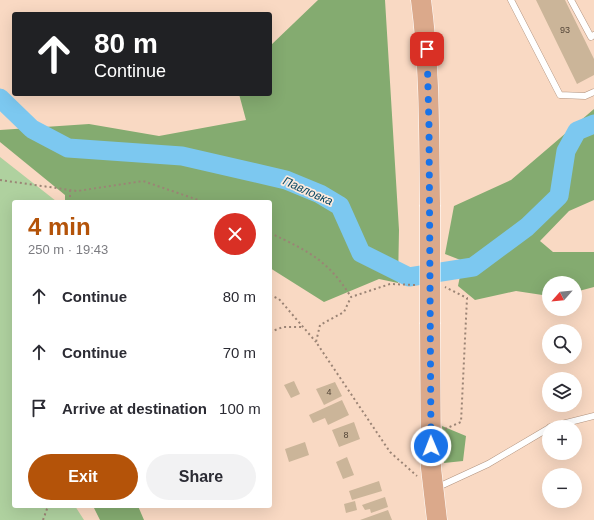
<!DOCTYPE html>
<meta charset="utf-8">
<style>
:root{--surface:#fff;--page:#f2f2f3;--text:#2b2b33;--muted:#7c7c81;--accent:#b45309}
body{margin:0;font-family:Arial,sans-serif;background:var(--page);color:var(--text);height:100vh;display:flex;flex-direction:column;font-size:15px;white-space:nowrap}
*{box-sizing:border-box;margin:0}
p{font-size:13px;color:var(--muted)}
.icon{flex:none;width:22px;height:22px;fill:none;stroke:currentColor;stroke-width:2;stroke-linecap:round;stroke-linejoin:round}
.map{position:relative;flex:1;overflow:hidden}
.side{position:absolute;left:12px;top:200px;width:260px;height:308px;display:flex;flex-direction:column;background:var(--surface);border-radius:4px;box-shadow:0 4px 16px #0002}
.side>*{flex:none}
.banner{position:absolute;left:12px;top:12px;width:260px;height:84px;border-radius:4px;box-shadow:0 4px 16px #0002;background:#202124;color:#fff;overflow:hidden}
.needle{width:26px;rotate:243deg}
.controls{position:absolute;left:542px;top:276px;display:grid;gap:8px}
.controls a{display:grid;place-items:center;width:40px;height:40px;border-radius:50%;background:var(--surface);box-shadow:0 4px 16px #0002;font-size:20px}
.pin{position:absolute;display:grid;place-items:center;width:34px;height:34px;color:#fff;margin:-17px;border-radius:8px;box-shadow:0 2px 6px #0006}
.me{position:absolute;width:44px;margin:-22px;rotate:359deg;stroke-linejoin:round;filter:drop-shadow(0 0 3px #0008)}
.turn{display:flex;align-items:center;gap:14px;height:84px;padding:0 16px;font-size:18px}
.turn .icon{width:52px;height:52px;stroke-width:2.5}
.turn b{display:block;font-size:28px;line-height:34px}
.round{display:grid;place-items:center;flex:none;width:42px;height:42px;border-radius:21px;background:var(--page)}
.summary{display:flex;align-items:center;justify-content:space-between;height:68px;padding:0 16px}
h1{font-size:24px;font-weight:800;line-height:30px;color:var(--accent)}
.action{display:flex;gap:8px;margin-top:auto;padding:8px 16px}
.action a{flex:1;height:46px;border-radius:24px;background:var(--accent);color:#fff;font-size:16px;font-weight:800;line-height:46px;text-align:center}
.action a+a{background:var(--page);color:var(--text)}
ul{padding:0;list-style:none}
li{display:flex;align-items:center;gap:12px;height:56px;padding:0 16px}
li div{flex:1}
li b{display:block;font-size:15px}
li em{font-style:normal}
.map>svg:first-child{display:block}
.green{fill:#afd19f}
.forest{fill:#84ab70}
.lines{fill:none;stroke-linecap:round;stroke-linejoin:round}
.river{stroke:#7cc8f0;stroke-width:19}
.building{fill:#cbb599}
.service-casing{stroke:#b1937f;stroke-width:7}
.primary-casing{stroke:#fff;stroke-width:21}
.path{stroke:#9b8475;stroke-width:2;stroke-dasharray:2 3;stroke-linecap:butt}
.service{stroke:#fff;stroke-width:6}
.primary{stroke:#dba98b;stroke-width:20}
.primary-bridge-casing{stroke:#fff;stroke-width:21;stroke-linecap:butt}
.primary-bridge{stroke:#dba98b;stroke-width:20}
.route{stroke:#1a73e8;stroke-width:7;stroke-dasharray:0 12.6}
.labels{text-anchor:middle;dominant-baseline:central;stroke-width:3.5;stroke-linejoin:round;paint-order:stroke}
.number-label{font-size:9px;fill:#534538}
.water-label{font-size:12px;font-style:italic;fill:#0b4a65;stroke:#fce9dc}
</style>
<div class="map">
<svg width="594" height="520" viewBox="0 0 594 520">
<rect width="100%" height="100%" fill="#f9d9c3"/>
<path class="green" d="M0,157L56,201L14,202V506H75L84,520H0Z"/>
<path class="forest" d="M318,0H385L399,230L398,283L379,279L324,302L270,268V202H65V195L0,142V130L89,124L159,136L246,120L239,94H270V46Z
M594,109V200L569,211L540,241L553,252H594V287L575,292V283H549V296L516,291L475,300L458,286L463,261L445,254L454,206L511,180Z
M442,426L466,436L463,461L444,463Z
M93,506H138L144,520H100Z"/>
<g class="lines">
<path class="river" d="M0,98L32,129L68,148L182,156L286,180L320,194L340,206L361,253L409,277L473,267L527,227L559,196L566,151L577,131L594,124"/>
</g>
<path class="building" d="M536,0H565L594,59V75L577,84Z
M294,381L300,394L291,398L284,385Z
M335,382L342,396L324,405L316,389Z
M342,400L349,415L328,425L325,418L313,423L309,415Z
M354,422L360,439L339,447L332,430Z
M305,442L309,455L289,462L285,449Z
M347,457L354,475L343,479L336,462Z
M379,481L382,491L352,500L349,491Z
M385,497L388,507L371,513L370,509L365,510L362,505Z
M355,501L357,510L346,513L344,504Z
M388,510L392,520H360Z"/>
<g class="lines">
<g class="service-casing">
<path id="service" d="M511,0L560,95L585,96L594,92
M571,0L591,37L594,35
M550,427L594,416
M436,488L488,464L549,428"/>
</g>
<g class="primary-casing">
<path id="primary" d="M421,0C430,68 429,136 430,205
M430,324L431,468L437,520"/>
</g>
<path class="path" d="M0,180L77,191L143,181L204,202
M70,202V190
M270,233C308,251 328,260 351,297
M415,285L390,284L351,297L344,312L320,325L316,342L390,452L417,476
M270,295L279,299L316,342
M270,332L283,327H304
M445,429L461,422L467,298L445,287
M43,520L48,506"/>
<use href="#service" class="service"/>
<use href="#primary" class="primary"/>
<g class="primary-bridge-casing">
<path id="primary-bridge" d="M430,324V205"/>
</g>
<use href="#primary-bridge" class="primary-bridge"/>
</g>
<g class="lines">
<path class="route" d="M427,49L429,126L431,446"/>
</g>
<g class="labels">
<g class="number-label">
<text x="565" y="30">93</text>
<text x="329" y="392">4</text>
<text x="346" y="435">8</text>
</g>
<g class="water-label">
<text transform="translate(308 191) rotate(24)">Павловка</text>
</g>
</g>
</svg>
<div class="controls">
<a><svg class="needle" viewBox="-14 -14 28 28"><path d="M0-13l5 13h-10z" fill="#e53935"/><path d="M0 13l5-13h-10z" fill="#7c7c81"/></svg></a>
<a><svg class="icon" aria-label="search" viewBox="0 0 24 24"><circle cx="10" cy="10" r="6"/><path d="M15 15l6 6"/></svg></a>
<a><svg class="icon" aria-label="layers" viewBox="0 0 24 24"><path d="M12 4l9 5-9 5-9-5zM3 14l9 5 9-5"/></svg></a>
<a>+</a>
<a>−</a>
</div>
<div class="pin" style="left:427px;top:49px;background:#d93025"><svg class="icon" aria-label="arrive" viewBox="0 0 24 24"><path d="M6 21V4h12l-3 4 3 4H6"/></svg></div>
<svg class="me" style="left:431px;top:446px" viewBox="-20 -20 40 40"><circle r="17" fill="#1a73e8" stroke="#fff" stroke-width="3"/><path d="M0-11L8 9 0 5-8 9z" fill="#fff"/></svg>
<div class="banner">
<div class="turn"><svg class="icon" aria-label="ahead" viewBox="0 0 24 24"><path d="M12 20V5M6 11l6-6 6 6"/></svg><div><b>80 m</b>Continue</div></div>
</div>
<section class="side">
<div class="summary"><div><h1>4 min</h1><p>250 m · 19:43</p></div><a class="round" style="background:#d93025;color:#fff"><svg class="icon" aria-label="close" viewBox="0 0 24 24"><path d="M6 6l12 12M18 6L6 18"/></svg></a></div>
<ul>
<li><svg class="icon" aria-label="ahead" viewBox="0 0 24 24"><path d="M12 20V5M6 11l6-6 6 6"/></svg><div><b>Continue</b></div><em>80 m</em></li>
<li><svg class="icon" aria-label="ahead" viewBox="0 0 24 24"><path d="M12 20V5M6 11l6-6 6 6"/></svg><div><b>Continue</b></div><em>70 m</em></li>
<li><svg class="icon" aria-label="arrive" viewBox="0 0 24 24"><path d="M6 21V4h12l-3 4 3 4H6"/></svg><div><b>Arrive at destination</b></div><em>100 m</em></li>
</ul>
<div class="action"><a>Exit</a><a>Share</a></div>
</section>
</div>
